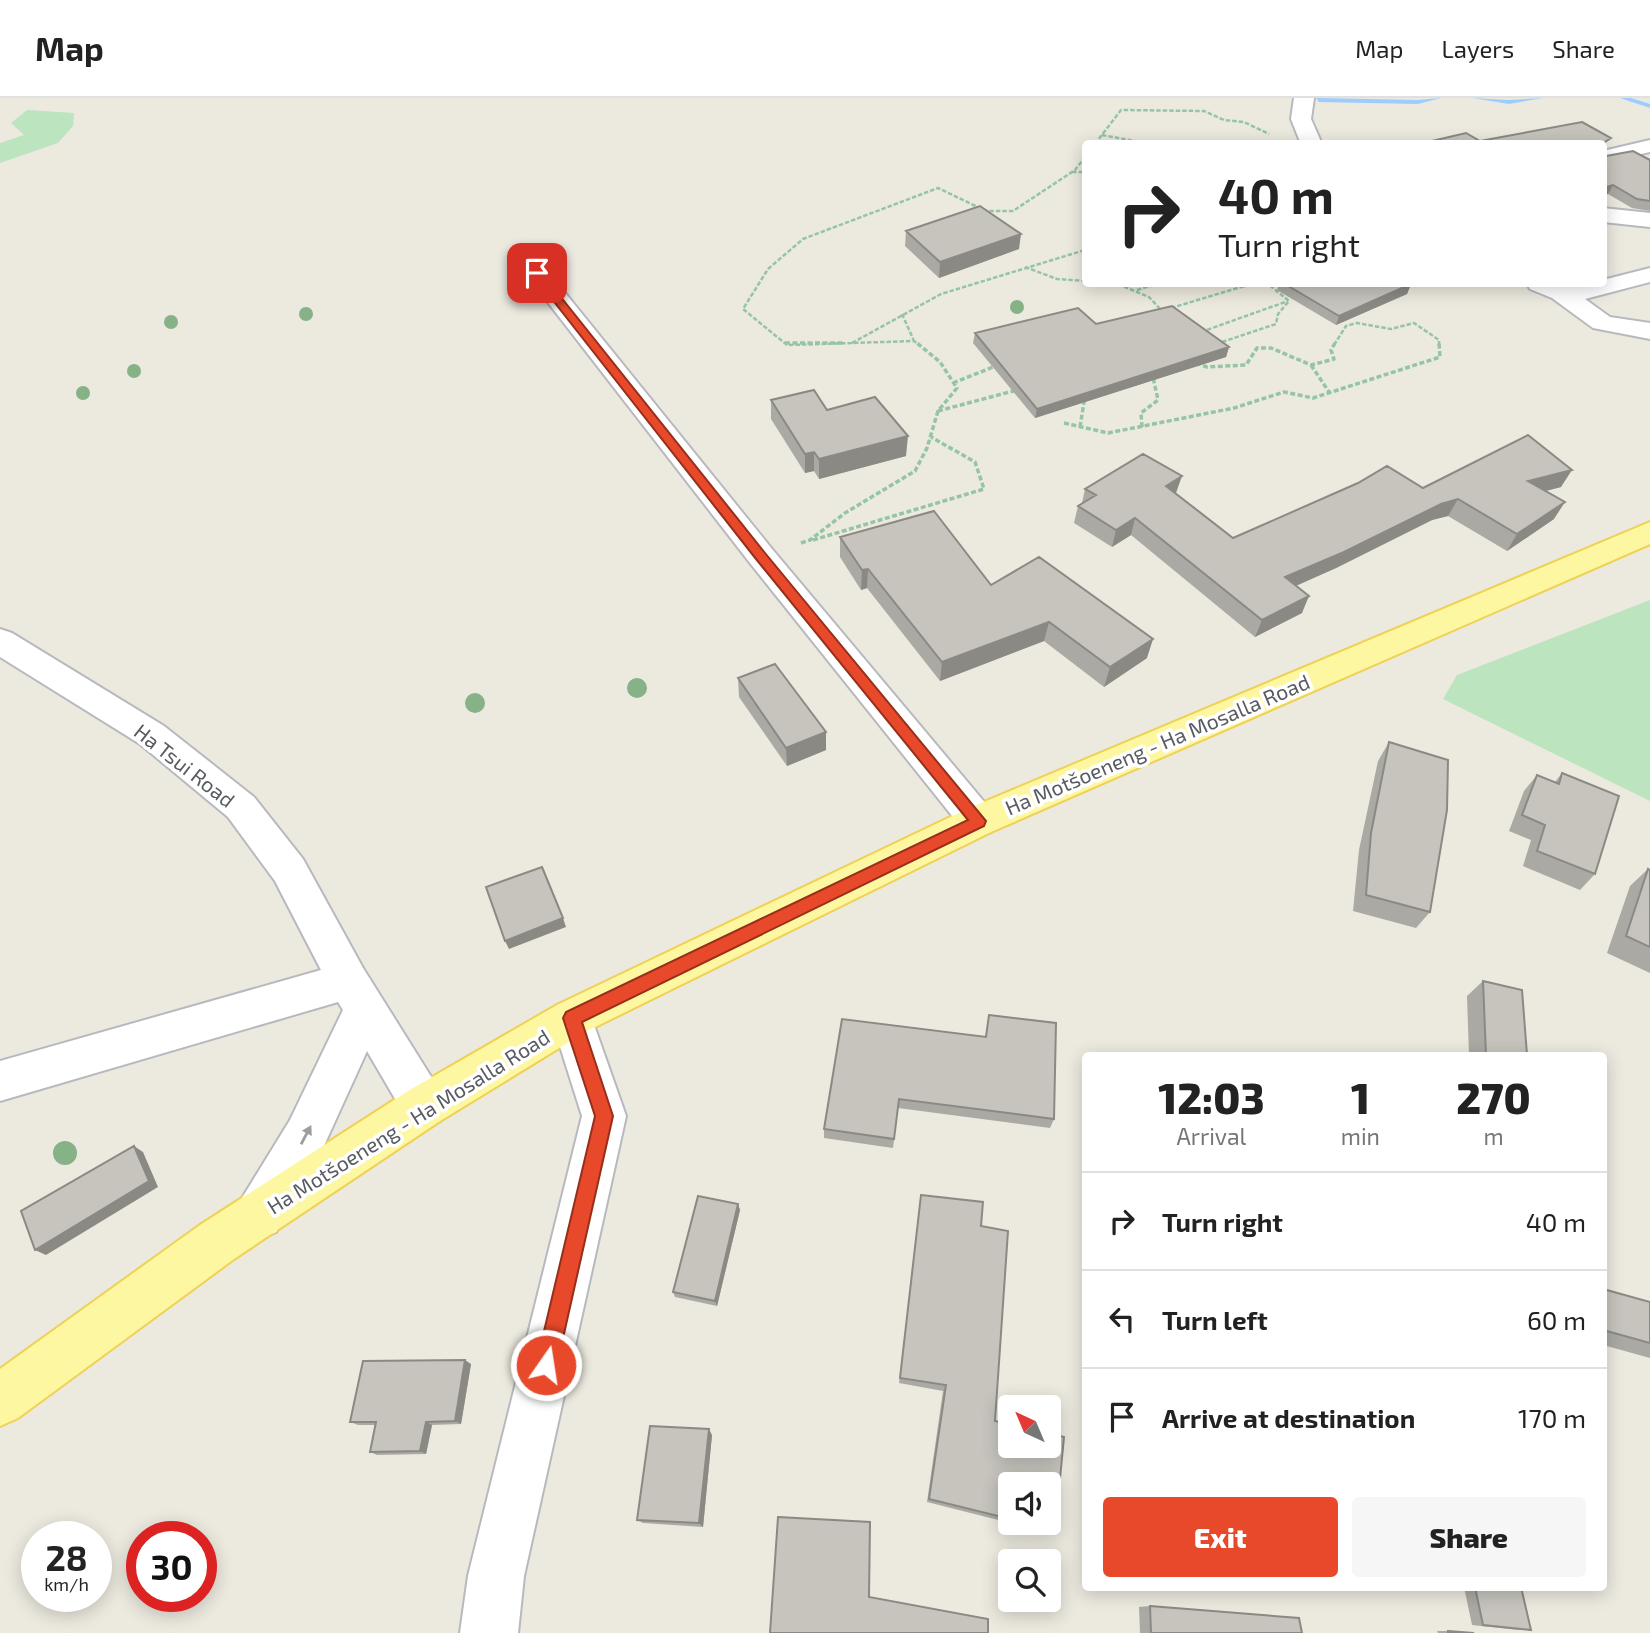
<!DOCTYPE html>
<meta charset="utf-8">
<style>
:root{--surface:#fff;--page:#f6f6f6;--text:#222;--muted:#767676;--line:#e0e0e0;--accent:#e7492a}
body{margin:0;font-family:"Exo 2",sans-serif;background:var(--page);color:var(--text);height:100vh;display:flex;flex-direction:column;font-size:26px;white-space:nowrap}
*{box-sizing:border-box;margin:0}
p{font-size:23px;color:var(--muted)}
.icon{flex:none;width:38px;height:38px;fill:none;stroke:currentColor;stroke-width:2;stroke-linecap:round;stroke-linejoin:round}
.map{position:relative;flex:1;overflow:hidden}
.details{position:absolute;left:1082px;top:954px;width:525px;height:539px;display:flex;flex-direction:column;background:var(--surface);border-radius:7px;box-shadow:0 4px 18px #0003}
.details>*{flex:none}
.guide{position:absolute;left:1082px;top:42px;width:525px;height:147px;border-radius:7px;box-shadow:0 4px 18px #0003;background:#fff;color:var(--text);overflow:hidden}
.needle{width:46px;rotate:316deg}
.controls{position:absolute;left:998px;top:1297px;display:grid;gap:14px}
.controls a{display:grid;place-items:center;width:63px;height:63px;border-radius:7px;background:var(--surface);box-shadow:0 4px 18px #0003;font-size:35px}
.speed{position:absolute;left:21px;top:1423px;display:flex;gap:14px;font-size:35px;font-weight:700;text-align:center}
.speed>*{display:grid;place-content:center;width:91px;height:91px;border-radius:50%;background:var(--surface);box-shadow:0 4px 18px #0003;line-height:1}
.speed small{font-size:18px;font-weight:400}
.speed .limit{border:10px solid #d22;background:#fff;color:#111}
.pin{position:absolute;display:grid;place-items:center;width:60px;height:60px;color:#fff;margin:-30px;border-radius:14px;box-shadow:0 4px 10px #0006}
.me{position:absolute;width:77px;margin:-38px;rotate:13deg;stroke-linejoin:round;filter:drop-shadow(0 0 5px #0008)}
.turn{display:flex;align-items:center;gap:24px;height:147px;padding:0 21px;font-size:32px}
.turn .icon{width:91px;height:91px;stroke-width:2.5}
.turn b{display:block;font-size:49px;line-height:60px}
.eta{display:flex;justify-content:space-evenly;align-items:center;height:119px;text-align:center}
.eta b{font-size:42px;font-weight:800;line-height:49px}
.button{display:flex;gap:14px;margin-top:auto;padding:14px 21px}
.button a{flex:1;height:80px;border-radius:7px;background:var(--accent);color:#fff;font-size:28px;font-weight:800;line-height:80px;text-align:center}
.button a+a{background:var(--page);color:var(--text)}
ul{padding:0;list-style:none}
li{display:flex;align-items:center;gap:21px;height:98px;padding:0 21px;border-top:2px solid var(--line)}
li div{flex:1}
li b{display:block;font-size:26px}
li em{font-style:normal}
header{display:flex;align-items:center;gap:42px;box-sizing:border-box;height:98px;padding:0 35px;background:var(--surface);border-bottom:2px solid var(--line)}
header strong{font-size:33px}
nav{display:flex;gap:38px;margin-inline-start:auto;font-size:24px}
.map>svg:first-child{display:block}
.green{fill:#bbe4bf}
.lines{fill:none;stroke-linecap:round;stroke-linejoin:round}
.stream{fill:#9dccfe;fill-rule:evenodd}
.minor-casing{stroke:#b8b9bf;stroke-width:4}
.major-casing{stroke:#efd155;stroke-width:4}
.path-far1{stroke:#95c4a7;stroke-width:2.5;stroke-dasharray:4.5 2;stroke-linecap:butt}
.path{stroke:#95c4a7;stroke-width:3.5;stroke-dasharray:5 2.5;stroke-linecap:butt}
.minor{fill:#fff;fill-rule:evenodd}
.major{fill:#fef7a2;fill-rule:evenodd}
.tree{fill:#87b187}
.wall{fill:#aaa9a3;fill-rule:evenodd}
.shaded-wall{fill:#8b8984}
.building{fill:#c6c4bd;stroke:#8b8984;stroke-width:2}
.oneway{fill:#9b9da0}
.route{fill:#e7492a;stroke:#962f1b;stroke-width:2}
.labels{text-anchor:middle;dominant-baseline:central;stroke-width:7;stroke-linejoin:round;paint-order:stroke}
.street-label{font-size:21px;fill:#585b61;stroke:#fff}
</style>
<header>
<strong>Map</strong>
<nav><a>Map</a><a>Layers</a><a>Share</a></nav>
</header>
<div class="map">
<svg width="1650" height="1535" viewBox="0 0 1650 1535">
<rect width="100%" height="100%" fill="#eceadf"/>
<path class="green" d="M27,12L74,15L73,28L58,45L0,65V45L24,37L11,25Z
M1650,502V703L1443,601L1457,577Z"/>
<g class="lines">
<path class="stream" d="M1316,0L1418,2L1441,0L1418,6L1319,4Z
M1472,0L1509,2L1543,0L1509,6Z
M1620,0H1631L1650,6V10Z"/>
<g class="minor-casing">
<path id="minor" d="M1294,0H1314L1311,21L1322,46H1301L1291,21Z
M1650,42V54L1603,65V53Z
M1603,110L1650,115V129L1603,124Z
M537,168L545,170L772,451L991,712L997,723L991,734L978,738L965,734L750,465L529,180L525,175L529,170Z
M1650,170V184L1585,201L1610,219L1650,225V241L1593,230L1552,200L1530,191L1527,186H1603V182Z
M0,531L12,535L164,628L254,699L303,761L363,870L440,993L446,1008L440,1023L424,1029L408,1023L367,953L322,1052L276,1134L259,1141L242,1134L235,1117L242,1100L290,1022L343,912L338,904L0,1003V963L321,872L275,783L228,719L140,646L0,559Z
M572,901L587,907L626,1018L524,1478L518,1535H460L468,1478L582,1018L551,920L557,907Z"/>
</g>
<g class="major-casing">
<path id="major" d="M1650,424V446L991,734L587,933L440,1023L234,1161L18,1320L0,1328V1271L200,1127L408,993L557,907L965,712Z"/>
</g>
<path class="path-far1" d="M1102,37L1151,46
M1095,46L1121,12L1204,13L1224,22L1244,24L1269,36
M1072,74H1085
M1025,169L1057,181L1085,183
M1118,186L1149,199L1162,213
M1241,189L1254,186
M1137,192L1157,186
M1171,210L1241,189L1239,186
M902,216L914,243
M1201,234L1288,203
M852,245L941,196L1085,152
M1216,246L1276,226L1278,216L1289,203L1268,186
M787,247L743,211L768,171L803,141L938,90L986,113H1013L1075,72L1085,59
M789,247L914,243L919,247
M1334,247L1346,228L1357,225L1391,231L1414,225L1439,242V247"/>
<path class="path" d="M785,245H845
M1196,265L1207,269L1246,267L1257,250H1271L1311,267L1334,261L1331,252L1335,245
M1311,267L1329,294
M953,285L998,267
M938,313L1017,292
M1064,325L1108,335L1234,310L1284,294L1313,300L1440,259L1439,245
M1080,329L1085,298
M1142,329L1141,315L1158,302L1153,279
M813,442L984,391L975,364L931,339
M801,445L810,442L845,415L915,373L927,350L938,313L957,290L940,264L917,245"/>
<use href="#minor" class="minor"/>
<use href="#major" class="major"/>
</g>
<g class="tree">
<circle cx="1017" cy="209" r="7"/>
<circle cx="306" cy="216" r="7"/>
<circle cx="171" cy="224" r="7"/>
<circle cx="134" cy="273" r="7"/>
<circle cx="83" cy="295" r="7"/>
<circle cx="637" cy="590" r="10"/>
<circle cx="475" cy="605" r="10"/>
<circle cx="65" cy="1055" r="12"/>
</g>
<path class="wall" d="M1480,43L1606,50V58L1650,62V113L1632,110L1608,96Z
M906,133L1019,151L939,180L905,148Z
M1279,186H1411L1407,196L1336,227L1277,192Z
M1096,226L1229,249L1226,259L1035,320L973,245L975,235Z
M771,302L827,312L906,358L819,381L814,373L805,375L771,321Z
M1561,389L1545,393L1554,421L1507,453L1448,418L1432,422L1336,470L1296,488L1302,515L1255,539L1131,437L1112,449L1074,425L1078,408L1082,405L1085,391L1176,395L1175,396L1233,440L1423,390Z
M840,439L991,487L1147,560L1104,589L1044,543L940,583L867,490L861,492L840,459Z
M738,580L826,652L787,668L739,599Z
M1389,644L1430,814L1416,830L1353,813L1359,752L1378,663Z
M1562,675L1595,776L1580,792L1523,768L1531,742L1509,733L1524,693L1537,677L1555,684Z
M1648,771L1650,772V875L1607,855L1630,788Z
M1483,883L1527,957H1469L1467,898Z
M989,917L1054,1021L1050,1030L898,1010L893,1050L824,1040V1031L985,939Z
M921,1097L981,1128L995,1323L1055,1433L1050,1435L927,1404L943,1293L899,1285ZM1010,1386L1048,1424H1010Z
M738,1106L740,1112L717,1208L675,1199L673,1194Z
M1603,1191L1650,1204V1260L1603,1247Z
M471,1266L461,1326L432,1327L426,1356L377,1357L370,1354L375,1327H358L350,1324Z
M712,1337L703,1429L643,1425L637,1422Z
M1464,1489H1521L1531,1532H1519L1472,1527Z
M1150,1508L1302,1535H1140L1139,1509Z
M1437,1533H1448L1474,1535H1438Z"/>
<path class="shaded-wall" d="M1613,87L1608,96L1603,98V90Z
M1021,136L1019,151L939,180L940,164Z
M1411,186L1407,196L1336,227L1339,218Z
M1229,249L1226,259L1035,320L1037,311Z
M908,338L906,358L819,381V361Z
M814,354V373L805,375V356Z
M1572,372L1561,389L1518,400L1528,383Z
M1182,378L1176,395L1161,405L1166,388Z
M1458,401L1448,418L1432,422L1336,470L1277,496L1285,479L1441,406Z
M1565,404L1554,421L1507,453L1517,436Z
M1135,420L1131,437L1112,449L1116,432Z
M868,471L867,490L861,492L862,472Z
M1309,498L1302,515L1255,539L1262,522Z
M1049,524L1044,543L940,583L942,564Z
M1153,541L1147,560L1104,589L1110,569Z
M826,634V652L787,668L786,650Z
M563,820L566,829L509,851L505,843Z
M134,1048L143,1054L158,1089L46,1157L35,1152Z
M738,1106L740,1112L717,1208L715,1203Z
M465,1262L471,1266L461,1326L455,1323Z
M426,1324L432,1327L426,1356L420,1353Z
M709,1331L712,1337L703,1429L699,1425Z"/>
<path class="building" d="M1582,24L1611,40L1605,44L1606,58L1633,53L1650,62V103L1637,101L1613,87L1603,90V46H1419L1466,35L1480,43Z
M980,108L1021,136L940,164L906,133Z
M1285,186H1411L1339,218Z
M1172,208L1229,249L1037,311L975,235L1078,210L1096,226Z
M814,292L827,312L875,299L908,338L819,361L814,354L805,356L771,302Z
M1528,337L1572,372L1528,383L1565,404L1517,436L1458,401L1441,406L1344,454L1285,479L1309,498L1262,522L1135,420L1116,432L1078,408L1096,397L1085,391L1143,356L1182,378L1166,388L1233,440L1358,385L1387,368L1423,390Z
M934,413L991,487L1039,459L1153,541L1110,569L1049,524L942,564L868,471L862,472L840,439Z
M775,566L826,634L786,650L738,580Z
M1389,644L1448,662L1447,712L1430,814L1366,797L1371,735Z
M1562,675L1619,698L1595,776L1537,753L1545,727L1522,717L1537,677L1559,686Z
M542,769L563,820L505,843L486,789Z
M1648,771L1650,772V849L1626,838Z
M1483,883L1522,892L1527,957H1486Z
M989,917L1056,925L1054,1021L899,1001L894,1041L824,1031L842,921L986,939Z
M134,1048L149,1083L35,1152L21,1113Z
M921,1097L983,1104L981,1128L1008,1133L995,1323L1010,1326V1348H1048V1335L1064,1339L1055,1433L1023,1424H1048V1386H1010V1421L929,1401L946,1287L900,1280Z
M698,1098L738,1106L715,1203L673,1194Z
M1603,1191L1650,1204V1245L1603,1232Z
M465,1262L455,1323L426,1324L420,1353L370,1354L376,1324H350L363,1263Z
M650,1328L709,1331L699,1425L637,1422Z
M778,1419L870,1424L869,1499L988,1521V1535H770Z
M1475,1489H1521L1531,1532L1483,1527Z
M1150,1508L1299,1520L1302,1535H1151Z
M1448,1533L1474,1535H1448Z"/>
<defs><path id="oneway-solid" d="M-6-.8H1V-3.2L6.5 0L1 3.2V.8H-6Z" transform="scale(1.75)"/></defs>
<use class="oneway" href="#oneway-solid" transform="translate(306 1037) rotate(-62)"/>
<path class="route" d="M533,173H540L765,455L986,723L984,728L582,924L613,1018L557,1267L554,1275L546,1278L539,1275L536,1267L595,1018L563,920L566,914L968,722L756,461L533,177Z"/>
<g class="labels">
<g class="street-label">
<text transform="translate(1157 646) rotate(-23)">Ha Motšoeneng - Ha Mosalla Road</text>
<text transform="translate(185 667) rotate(38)">Ha Tsui Road</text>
<text transform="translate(408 1023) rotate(-32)">Ha Motšoeneng - Ha Mosalla Road</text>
</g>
</g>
</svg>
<div class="controls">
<a><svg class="needle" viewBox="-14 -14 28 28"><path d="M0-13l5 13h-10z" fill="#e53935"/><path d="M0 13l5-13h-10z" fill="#767676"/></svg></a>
<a><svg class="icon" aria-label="sound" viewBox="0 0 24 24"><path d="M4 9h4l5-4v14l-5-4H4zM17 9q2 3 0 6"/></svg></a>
<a><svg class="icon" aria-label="search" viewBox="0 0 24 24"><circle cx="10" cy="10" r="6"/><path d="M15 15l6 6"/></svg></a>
</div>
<div class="speed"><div>28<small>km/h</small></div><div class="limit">30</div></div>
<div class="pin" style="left:537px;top:175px;background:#d93025"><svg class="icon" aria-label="arrive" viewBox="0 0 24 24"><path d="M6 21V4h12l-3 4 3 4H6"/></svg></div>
<svg class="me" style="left:546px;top:1267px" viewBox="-20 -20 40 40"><circle r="17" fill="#e7492a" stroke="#fff" stroke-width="3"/><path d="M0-11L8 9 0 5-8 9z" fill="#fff"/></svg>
<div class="guide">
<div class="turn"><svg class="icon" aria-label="right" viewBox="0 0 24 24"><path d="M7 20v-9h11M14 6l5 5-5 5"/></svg><div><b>40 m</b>Turn right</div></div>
</div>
<section class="details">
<div class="eta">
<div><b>12:03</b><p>Arrival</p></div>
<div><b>1</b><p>min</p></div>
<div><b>270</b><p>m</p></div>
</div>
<ul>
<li><svg class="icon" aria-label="right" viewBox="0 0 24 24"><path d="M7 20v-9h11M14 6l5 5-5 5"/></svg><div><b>Turn right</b></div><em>40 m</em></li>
<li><svg class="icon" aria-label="left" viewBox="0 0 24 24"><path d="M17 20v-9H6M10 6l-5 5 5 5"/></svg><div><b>Turn left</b></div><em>60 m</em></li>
<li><svg class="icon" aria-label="arrive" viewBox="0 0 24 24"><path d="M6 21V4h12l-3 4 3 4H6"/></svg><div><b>Arrive at destination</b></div><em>170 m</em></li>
</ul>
<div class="button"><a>Exit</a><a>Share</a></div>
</section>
</div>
